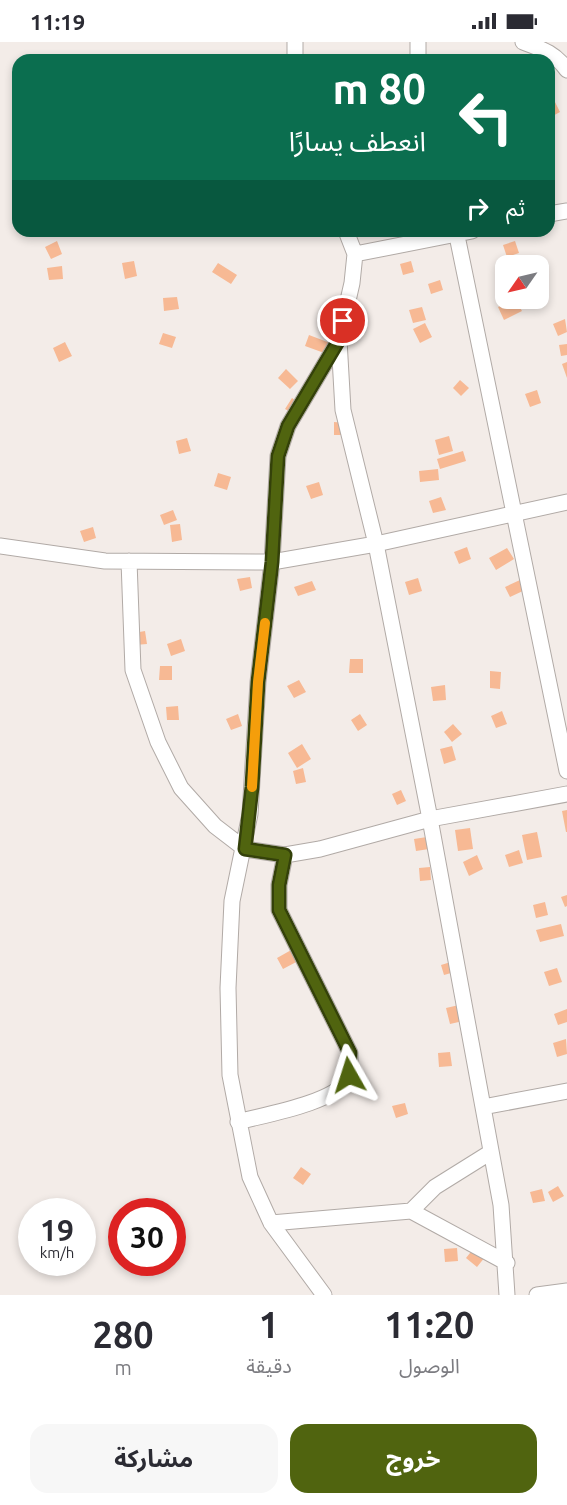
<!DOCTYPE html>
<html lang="ar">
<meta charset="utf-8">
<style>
:root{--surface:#fff;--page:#f7f7f7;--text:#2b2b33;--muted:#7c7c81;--accent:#50640f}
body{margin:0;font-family:Ubuntu,"Noto Sans Arabic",sans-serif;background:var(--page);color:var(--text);direction:rtl;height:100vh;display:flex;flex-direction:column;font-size:22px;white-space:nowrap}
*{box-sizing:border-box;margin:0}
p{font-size:20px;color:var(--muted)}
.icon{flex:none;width:33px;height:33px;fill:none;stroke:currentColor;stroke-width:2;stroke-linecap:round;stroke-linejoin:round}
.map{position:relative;height:1253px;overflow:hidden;direction:ltr}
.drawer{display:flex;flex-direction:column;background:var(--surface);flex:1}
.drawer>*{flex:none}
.banner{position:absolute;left:12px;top:12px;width:543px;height:183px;border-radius:18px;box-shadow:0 3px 9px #0003;direction:rtl;background:#0b6e4f;color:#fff;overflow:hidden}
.needle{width:39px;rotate:236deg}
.controls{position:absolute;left:495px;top:213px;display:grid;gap:12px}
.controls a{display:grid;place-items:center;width:54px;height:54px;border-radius:12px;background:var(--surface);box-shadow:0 3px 9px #0003;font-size:30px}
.speed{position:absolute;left:18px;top:1156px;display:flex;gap:12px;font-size:30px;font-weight:700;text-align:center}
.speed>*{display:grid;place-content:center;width:78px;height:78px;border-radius:50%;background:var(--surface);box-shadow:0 3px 9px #0003;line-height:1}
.speed small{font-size:15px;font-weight:400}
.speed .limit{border:9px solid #d22;background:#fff;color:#111}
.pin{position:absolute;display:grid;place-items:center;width:51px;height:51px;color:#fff;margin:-26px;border:3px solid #fff;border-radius:50%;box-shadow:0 2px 6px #0007}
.me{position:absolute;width:66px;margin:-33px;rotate:354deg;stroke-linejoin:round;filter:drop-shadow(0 0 4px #0008)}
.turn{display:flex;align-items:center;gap:21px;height:126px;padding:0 30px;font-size:27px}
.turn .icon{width:78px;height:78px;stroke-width:2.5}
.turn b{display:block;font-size:42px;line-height:51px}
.then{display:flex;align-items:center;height:57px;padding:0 30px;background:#0003;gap:12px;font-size:22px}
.eta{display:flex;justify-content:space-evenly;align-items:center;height:102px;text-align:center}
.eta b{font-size:36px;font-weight:700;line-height:42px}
.primary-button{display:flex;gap:12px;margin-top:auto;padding:12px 30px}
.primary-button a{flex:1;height:69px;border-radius:18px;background:var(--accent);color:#fff;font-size:24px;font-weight:700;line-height:69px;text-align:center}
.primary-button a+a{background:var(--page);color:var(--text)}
.status{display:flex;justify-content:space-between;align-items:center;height:42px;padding:0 30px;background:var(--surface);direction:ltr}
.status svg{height:16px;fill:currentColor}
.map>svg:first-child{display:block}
.building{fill:#f7b994}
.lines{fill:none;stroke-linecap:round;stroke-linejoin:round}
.minor-casing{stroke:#b1aaa6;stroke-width:17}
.minor{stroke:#fff;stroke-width:15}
.route-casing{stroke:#34410a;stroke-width:15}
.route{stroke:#50640f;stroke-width:10}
.slow{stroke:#f59e0b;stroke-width:10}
</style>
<div class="status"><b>11:19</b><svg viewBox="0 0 49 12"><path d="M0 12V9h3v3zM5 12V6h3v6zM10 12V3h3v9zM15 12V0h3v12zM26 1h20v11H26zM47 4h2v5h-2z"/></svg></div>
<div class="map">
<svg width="567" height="1253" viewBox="0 0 567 1253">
<rect width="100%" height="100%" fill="#f3ece8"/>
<path class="building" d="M526,12L535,18H522Z
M554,58L560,70L549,76V60Z
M57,199L62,212L51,217L45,205Z
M515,199L519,211L507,215L503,203Z
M134,219L137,234L125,237L122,221Z
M411,219L414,230L403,233L400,222Z
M218,221L237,233L231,242L212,230Z
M62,224L63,237L49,238L47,226Z
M440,238L443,248L431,252L428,242Z
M177,255L179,267L164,269L163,256Z
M515,257L522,269L504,278L498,265Z
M337,258L340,270L327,273L324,262Z
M422,265L426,278L413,281L409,268Z
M565,277L567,290L558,294L553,282Z
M425,281L432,295L420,301L413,287Z
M163,291L176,295L172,306L159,302Z
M309,293L330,301L327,312L305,304Z
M65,300L72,314L59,320L53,306Z
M567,302V313L561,314L559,303Z
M567,320V336L562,322Z
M286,327L298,339L290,347L278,336Z
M460,338L469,346L461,354L453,346Z
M537,348L541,361L530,365L525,352Z
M292,356L302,363L296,373L285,367Z
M334,380L347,381L346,393H334Z
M449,394L453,409L439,413L435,398Z
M187,396L191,409L179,412L176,399Z
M463,409L466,419L440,427L437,417Z
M438,427L439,438L420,440L419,429Z
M218,431L231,435L227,448L214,444Z
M319,440L323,453L311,457L306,444Z
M441,455L446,468L433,471L429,459Z
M173,468L177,478L164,483L160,473Z
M180,482L182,498L172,500L170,483Z
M93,485L96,496L84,500L80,489Z
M467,505L471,517L459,522L454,510Z
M507,506L514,517L496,528L489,516Z
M250,535L252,546L240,549L237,537Z
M418,536L422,549L409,553L405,540Z
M520,538L525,548L510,555L505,545Z
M312,539L316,548L298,554L294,545Z
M145,589L147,602L135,603L134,591Z
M181,597L185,609L171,614L167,602Z
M350,617H363V631H349Z
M160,624H172V638H159Z
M490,629L501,630L500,647L490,646Z
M299,638L306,650L294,656L287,644Z
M445,643L446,658L433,659L431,645Z
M178,664L179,678H167L166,665Z
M502,669L507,682L496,686L491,674Z
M238,672L242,684L231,688L226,677Z
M360,672L367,683L358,689L351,678Z
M453,682L462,692L452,700L444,690Z
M302,702L311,717L297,726L288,711Z
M452,704L456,718L444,722L440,707Z
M303,726L306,740L296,742L293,729Z
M401,748L406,759L397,763L392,752Z
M567,768V790H566L562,769Z
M470,786L473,807L458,809L455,788Z
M537,790L542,815L527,818L522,793Z
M427,795L429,807L416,809L414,797Z
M519,808L523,821L509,825L505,813Z
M477,813L483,827L469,834L463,820Z
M430,825L431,838L420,839L419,826Z
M567,853V864L565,865L561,855Z
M545,860L548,873L536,876L533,863Z
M561,882L564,894L540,900L536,888Z
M293,907L300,918L283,927L277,916Z
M454,919L458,929L444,933L441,923Z
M557,926L562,940L549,944L544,930Z
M459,963L463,979L450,982L446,966Z
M567,967V980L558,983L554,972Z
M566,997L567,1012L557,1015L553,1001Z
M450,1010L452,1024L439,1025L438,1011Z
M405,1061L408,1072L396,1076L392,1064Z
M301,1125L311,1132L303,1143L293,1136Z
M558,1144L564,1154L553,1160L548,1150Z
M542,1147L545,1159L533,1161L530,1150Z
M457,1206L458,1219L445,1220L444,1207Z
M474,1206L485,1215L477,1225L466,1216Z"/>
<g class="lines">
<g class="minor-casing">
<path id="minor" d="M418,0V18
M523,0C542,7 555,11 567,28
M295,18V0
M549,172L567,169
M346,189L355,212L352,241L339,298L343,368L376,502L430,777L501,1163L507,1253
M456,189L567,729
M355,212L472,189
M0,504L105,519L272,520L376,502L567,460
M129,519L133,628L158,700L181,746L215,784L245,807L285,813L320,807L430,777L567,752
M483,1065L567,1049
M238,1080C263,1073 333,1061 346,1039C351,1031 350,1021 350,1011L279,868V843L285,813
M411,1169L507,1221
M271,1181L411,1169L435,1145L491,1110
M324,1253L271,1181L250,1135L230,1033L228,946L232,859L250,772L258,640L272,520L278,414L288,384L339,298
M537,1253L567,1249"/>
</g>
<use href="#minor" class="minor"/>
</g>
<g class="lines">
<g class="route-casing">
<path id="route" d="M343,279L339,298L288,384L278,414L272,520L258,640L252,745L245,807L285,813L279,843V868L350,1011L349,1033"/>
</g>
<use href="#route" class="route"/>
<path class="slow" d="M252,745L258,640L265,581"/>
</g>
</svg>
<div class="controls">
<a><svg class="needle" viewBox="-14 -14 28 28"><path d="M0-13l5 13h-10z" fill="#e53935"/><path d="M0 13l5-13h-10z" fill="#7c7c81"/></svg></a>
</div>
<div class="speed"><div>19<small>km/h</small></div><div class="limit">30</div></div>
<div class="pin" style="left:343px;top:279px;background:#d93025"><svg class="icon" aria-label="arrive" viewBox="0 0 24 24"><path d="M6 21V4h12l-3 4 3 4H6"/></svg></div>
<svg class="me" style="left:349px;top:1033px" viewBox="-20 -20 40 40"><path d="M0-17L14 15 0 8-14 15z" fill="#50640f" stroke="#fff" stroke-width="4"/></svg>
<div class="banner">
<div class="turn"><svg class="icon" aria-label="left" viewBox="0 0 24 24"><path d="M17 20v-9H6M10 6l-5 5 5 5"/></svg><div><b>80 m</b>انعطف يسارًا</div></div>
<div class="then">ثم<svg class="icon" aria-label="right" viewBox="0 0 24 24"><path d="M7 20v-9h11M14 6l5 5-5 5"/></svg></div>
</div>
</div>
<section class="drawer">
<div class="eta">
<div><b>11:20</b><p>الوصول</p></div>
<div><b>1</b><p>دقيقة</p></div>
<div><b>280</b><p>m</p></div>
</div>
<div class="primary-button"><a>خروج</a><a>مشاركة</a></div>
</section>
